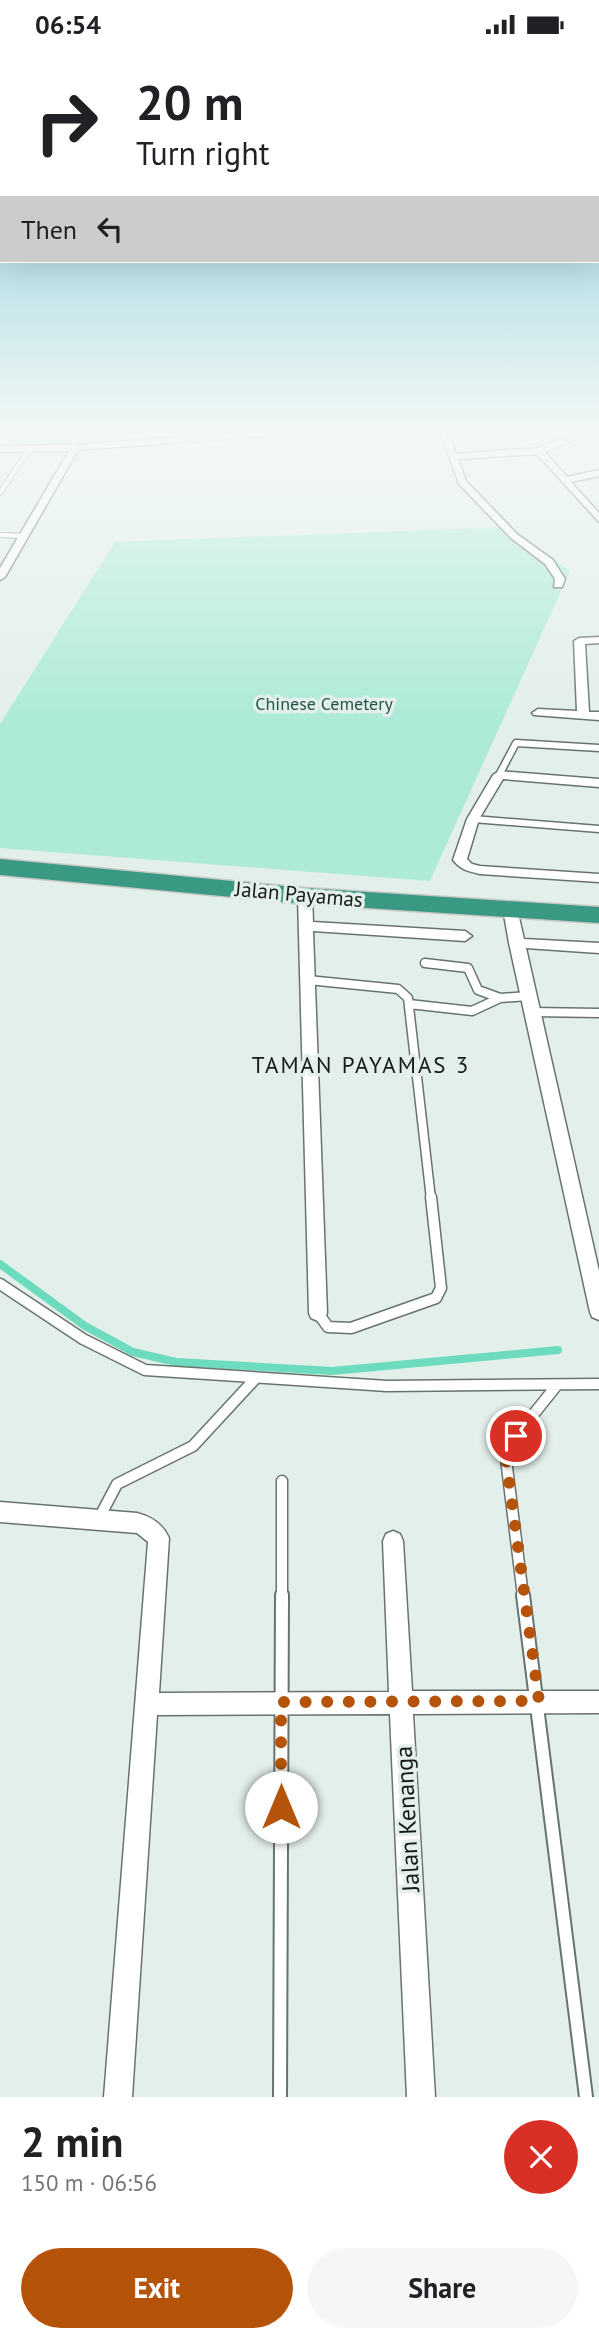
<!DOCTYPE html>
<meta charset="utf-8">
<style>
:root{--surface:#fff;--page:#f6f6f6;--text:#202124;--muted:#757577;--accent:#b45309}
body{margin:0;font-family:"PT Sans",sans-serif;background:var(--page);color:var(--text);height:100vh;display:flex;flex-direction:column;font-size:26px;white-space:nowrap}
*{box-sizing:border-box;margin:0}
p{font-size:23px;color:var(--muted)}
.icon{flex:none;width:38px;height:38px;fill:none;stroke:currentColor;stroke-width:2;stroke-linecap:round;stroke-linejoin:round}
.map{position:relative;height:2048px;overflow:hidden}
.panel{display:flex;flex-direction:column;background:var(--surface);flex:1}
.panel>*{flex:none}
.banner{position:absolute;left:0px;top:0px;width:600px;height:214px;box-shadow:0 7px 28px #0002;background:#fff;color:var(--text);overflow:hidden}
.pin{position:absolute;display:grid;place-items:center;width:60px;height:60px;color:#fff;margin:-30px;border:4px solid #fff;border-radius:50%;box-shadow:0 2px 7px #0007}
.me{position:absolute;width:77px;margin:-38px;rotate:0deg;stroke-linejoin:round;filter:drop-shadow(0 0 5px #0008)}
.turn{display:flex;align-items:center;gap:24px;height:147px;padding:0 21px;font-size:32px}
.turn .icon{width:91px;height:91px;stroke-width:2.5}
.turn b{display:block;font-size:49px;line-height:60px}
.then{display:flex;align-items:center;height:66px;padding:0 21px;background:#0003;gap:14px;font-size:26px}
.round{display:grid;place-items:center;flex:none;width:74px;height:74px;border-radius:37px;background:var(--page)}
.headline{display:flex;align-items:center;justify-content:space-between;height:119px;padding:0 21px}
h1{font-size:42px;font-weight:600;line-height:52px}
.button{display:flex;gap:14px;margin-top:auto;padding:14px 21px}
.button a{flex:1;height:80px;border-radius:42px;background:var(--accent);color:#fff;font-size:28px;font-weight:600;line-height:80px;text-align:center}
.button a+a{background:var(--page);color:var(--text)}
.status{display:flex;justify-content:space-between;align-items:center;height:49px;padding:0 35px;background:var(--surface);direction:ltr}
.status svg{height:19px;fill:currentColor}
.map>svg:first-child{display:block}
.green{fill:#adead8}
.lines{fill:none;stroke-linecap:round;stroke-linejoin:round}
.stream{stroke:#6ddbbe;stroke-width:8}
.lane-far4-casing{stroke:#687370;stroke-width:6}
.lane-far3-casing{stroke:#687370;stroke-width:9}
.lane-far2-casing{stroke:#687370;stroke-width:11}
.lane-far1-casing{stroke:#687370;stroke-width:13}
.lane-casing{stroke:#687370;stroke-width:16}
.street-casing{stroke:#687370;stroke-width:3}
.highway-casing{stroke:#c7c8c8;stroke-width:3}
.lane-far4{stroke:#fff;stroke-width:4.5}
.lane-far3{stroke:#fff;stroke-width:6}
.lane-far2{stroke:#fff;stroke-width:8}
.lane-far1{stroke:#fff;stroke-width:10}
.lane{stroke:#fff;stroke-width:12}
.street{fill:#fff;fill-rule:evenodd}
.highway{fill:#3a9982;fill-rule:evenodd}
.route{stroke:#b45309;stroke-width:12;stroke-dasharray:0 21.6}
.labels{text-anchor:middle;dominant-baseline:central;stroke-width:7;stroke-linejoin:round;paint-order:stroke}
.far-park-label{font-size:18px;fill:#255548;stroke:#e3efeb}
.street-label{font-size:21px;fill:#161a19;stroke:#e3efeb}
.neighbourhood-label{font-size:23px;letter-spacing:2px;fill:#161a19;stroke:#e3efeb}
.near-street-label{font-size:24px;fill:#161a19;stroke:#e3efeb}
</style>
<div class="status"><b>06:54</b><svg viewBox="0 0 49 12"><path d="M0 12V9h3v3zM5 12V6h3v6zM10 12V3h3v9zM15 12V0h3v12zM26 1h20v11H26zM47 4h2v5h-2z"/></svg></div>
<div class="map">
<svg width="599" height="2048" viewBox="0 0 599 2048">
<rect width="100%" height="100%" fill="#e3efeb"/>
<path class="green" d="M17,383H71L75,399L4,400Z
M508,478L570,522L430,832L0,799V675L115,493Z"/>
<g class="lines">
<path class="stream" d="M0,1215L85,1277L133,1303L176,1313L332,1322L558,1301"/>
<g class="lane-far4-casing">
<path id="lane-far4" d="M73,383L75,399
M0,444L29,400
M0,486L24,487"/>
</g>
<g class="lane-far3-casing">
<path id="lane-far3" d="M499,726L516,694L599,699
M473,770L599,780"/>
</g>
<g class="lane-far2-casing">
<path id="lane-far2" d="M425,914L468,919L478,941L500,949L528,947
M308,931L398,940L408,949L431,1150
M409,955L472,962L500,949
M531,963L599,964"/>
</g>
<g class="lane-far1-casing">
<path id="lane-far1" d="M0,1235L83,1290L145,1321L387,1337L599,1335
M318,1264L328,1278L351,1279L436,1249L441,1239L431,1148
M98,1471L117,1435L193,1397L255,1330
M282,1547V1432
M523,1547L506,1410L516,1387L557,1336"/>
</g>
<g class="lane-casing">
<path id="lane" d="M523,1546L586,2048
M280,2048L282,1546"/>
</g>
<g class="street-casing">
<path id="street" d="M246,383H282L278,386L78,401L5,528L0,531V519L69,402L0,403V397L75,396Z
M440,383H448L456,405L538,399L580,383H592L545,403L567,428L599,421V427L571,433L599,464V473L537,405L458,410L466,432L517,485L553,511L565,530L562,538H554L555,530L545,515L511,489L459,435Z
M599,588V594L585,595L589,663H599V671L534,666L532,664L538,660L577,662L574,592L579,589Z
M499,722L599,730V738L503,730L479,770L467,810L472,815L480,817L599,825V833L480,825C468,822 461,821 453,811L467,770L493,726Z
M305,843L312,847L313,873L465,882L472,887L465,892L313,882L327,1264L325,1269L318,1272L311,1269L309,1264L298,847Z
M510,856L517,860L524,890L599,894V904L526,899L599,1222V1271L592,1268L590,1263L509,894L503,860Z
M0,1453L137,1464C152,1468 163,1475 169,1489L159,1644L389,1643L383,1492L386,1485L393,1482L400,1485L403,1492L412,1642H599V1664L413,1665L435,2048H407L390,1665L157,1666L132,2048H104L148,1493L137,1484L0,1473Z"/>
</g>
<g class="highway-casing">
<path id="highway" d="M0,810L305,839L599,858V874L305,855L0,826Z"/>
</g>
<use href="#lane-far4" class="lane-far4"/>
<use href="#lane-far3" class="lane-far3"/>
<use href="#lane-far2" class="lane-far2"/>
<use href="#lane-far1" class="lane-far1"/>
<use href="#lane" class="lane"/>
<use href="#street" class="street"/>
<use href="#highway" class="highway"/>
</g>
<linearGradient id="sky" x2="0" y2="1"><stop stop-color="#77c4d7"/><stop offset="0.57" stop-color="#f2f8f6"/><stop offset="1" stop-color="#f2f8f6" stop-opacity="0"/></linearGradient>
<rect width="599" height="670" fill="url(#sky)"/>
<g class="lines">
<path class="route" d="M281,1758V1653L539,1652L506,1410L516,1387"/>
</g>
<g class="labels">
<g class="far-park-label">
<text x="324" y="654">Chinese Cemetery</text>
</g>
<g class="street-label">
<text transform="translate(299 845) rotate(5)">Jalan Payamas</text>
</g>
<g class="neighbourhood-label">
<text x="361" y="1015">TAMAN PAYAMAS 3</text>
</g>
<g class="near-street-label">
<text transform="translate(407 1770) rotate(-93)">Jalan Kenanga</text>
</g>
</g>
</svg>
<div class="pin" style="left:516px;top:1387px;background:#d93025"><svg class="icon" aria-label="arrive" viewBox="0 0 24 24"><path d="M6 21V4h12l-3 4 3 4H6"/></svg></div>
<svg class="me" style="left:281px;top:1758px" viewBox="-20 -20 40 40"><circle r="19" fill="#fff"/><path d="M0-13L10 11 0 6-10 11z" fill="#b45309"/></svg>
<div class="banner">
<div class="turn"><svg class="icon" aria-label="right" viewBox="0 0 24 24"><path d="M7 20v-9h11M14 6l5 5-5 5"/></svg><div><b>20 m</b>Turn right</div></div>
<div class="then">Then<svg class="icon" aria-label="left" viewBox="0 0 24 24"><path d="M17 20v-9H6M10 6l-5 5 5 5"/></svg></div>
</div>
</div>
<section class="panel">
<div class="headline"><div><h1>2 min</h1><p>150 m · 06:56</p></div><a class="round" style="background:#d93025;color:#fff"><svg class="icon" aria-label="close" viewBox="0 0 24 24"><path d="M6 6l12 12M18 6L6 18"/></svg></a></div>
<div class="button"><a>Exit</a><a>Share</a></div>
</section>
